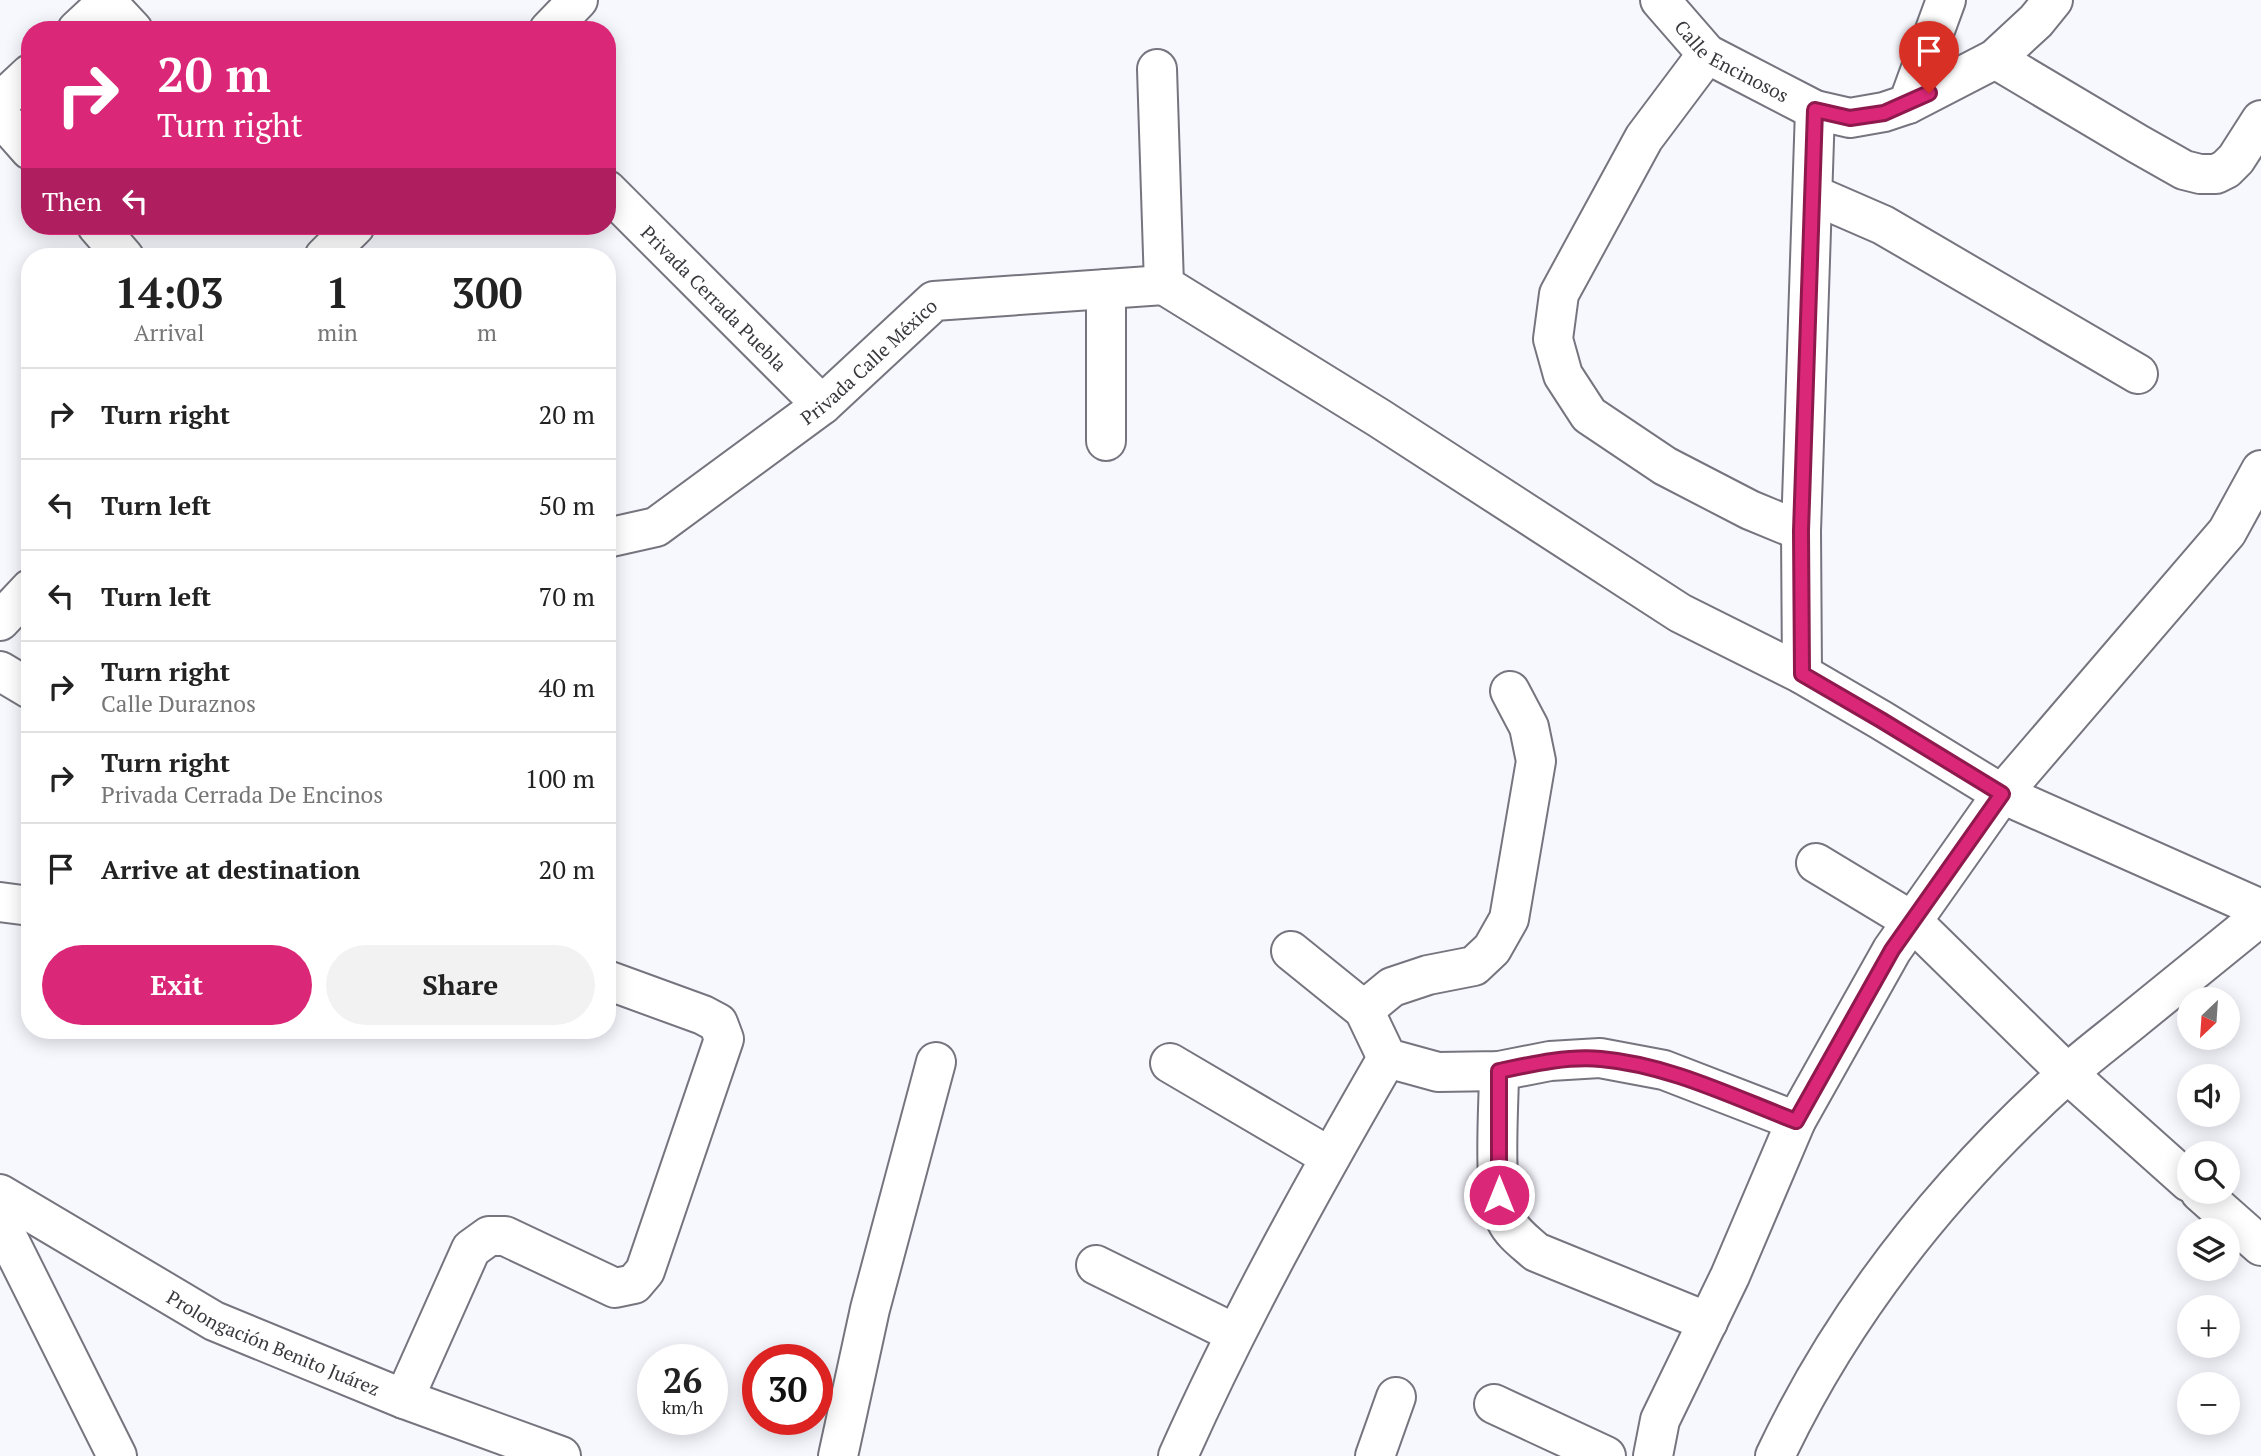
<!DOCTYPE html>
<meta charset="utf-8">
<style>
:root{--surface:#fff;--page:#f2f2f2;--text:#222;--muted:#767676;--line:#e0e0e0;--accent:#db2777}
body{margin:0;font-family:"PT Serif",serif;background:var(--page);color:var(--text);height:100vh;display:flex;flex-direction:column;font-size:26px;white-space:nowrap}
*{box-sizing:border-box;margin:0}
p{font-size:23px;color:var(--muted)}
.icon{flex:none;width:38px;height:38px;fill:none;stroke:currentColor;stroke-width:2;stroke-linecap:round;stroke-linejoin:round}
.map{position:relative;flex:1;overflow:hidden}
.drawer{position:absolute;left:21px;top:248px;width:595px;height:791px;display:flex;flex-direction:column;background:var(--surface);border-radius:28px;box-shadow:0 4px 18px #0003}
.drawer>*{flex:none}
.top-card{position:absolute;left:21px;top:21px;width:595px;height:214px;border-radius:28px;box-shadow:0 4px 18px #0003;background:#db2777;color:#fff;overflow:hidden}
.needle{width:46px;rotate:205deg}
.tools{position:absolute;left:2177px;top:987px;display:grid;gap:14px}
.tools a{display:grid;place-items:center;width:63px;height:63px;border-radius:50%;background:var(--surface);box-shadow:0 4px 18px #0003;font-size:35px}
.speed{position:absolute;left:637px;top:1344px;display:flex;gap:14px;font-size:35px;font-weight:700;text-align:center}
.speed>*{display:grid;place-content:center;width:91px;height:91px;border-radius:50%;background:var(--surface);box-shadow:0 4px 18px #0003;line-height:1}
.speed small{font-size:18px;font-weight:400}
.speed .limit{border:10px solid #d22;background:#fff;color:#111}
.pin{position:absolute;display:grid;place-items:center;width:60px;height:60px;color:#fff;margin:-72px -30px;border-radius:50% 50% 50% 0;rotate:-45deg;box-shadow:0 0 7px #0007}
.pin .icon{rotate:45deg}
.me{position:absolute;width:77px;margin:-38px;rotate:0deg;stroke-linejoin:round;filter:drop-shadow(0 0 5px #0008)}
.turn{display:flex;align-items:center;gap:24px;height:147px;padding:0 21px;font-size:32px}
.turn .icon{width:91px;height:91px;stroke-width:2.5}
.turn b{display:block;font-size:49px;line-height:60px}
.then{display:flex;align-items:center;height:66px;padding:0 21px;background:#0003;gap:14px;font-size:26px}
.eta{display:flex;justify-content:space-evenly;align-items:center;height:119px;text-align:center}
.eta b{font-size:42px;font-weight:800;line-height:49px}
.primary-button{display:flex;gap:14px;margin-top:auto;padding:14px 21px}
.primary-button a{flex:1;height:80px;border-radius:42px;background:var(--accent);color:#fff;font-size:28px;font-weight:800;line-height:80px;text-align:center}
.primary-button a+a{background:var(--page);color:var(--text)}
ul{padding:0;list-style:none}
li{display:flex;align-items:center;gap:21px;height:91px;padding:0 21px;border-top:2px solid var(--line)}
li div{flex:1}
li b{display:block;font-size:26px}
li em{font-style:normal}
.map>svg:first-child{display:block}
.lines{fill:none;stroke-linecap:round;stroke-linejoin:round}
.minor-casing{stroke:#76757f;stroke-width:42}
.minor{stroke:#fff;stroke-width:38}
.route-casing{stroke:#8e194d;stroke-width:18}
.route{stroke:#db2777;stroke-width:12}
.labels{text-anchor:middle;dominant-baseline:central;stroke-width:5;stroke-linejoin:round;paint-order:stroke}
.street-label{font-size:19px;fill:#39383d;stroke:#f7f7fe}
</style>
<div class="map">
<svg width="2261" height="1456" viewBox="0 0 2261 1456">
<rect width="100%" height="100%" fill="#f7f7fe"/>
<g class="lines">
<g class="minor-casing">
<g id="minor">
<path d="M105,0L133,30"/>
<path id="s1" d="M1660,0L1707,54L1815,110L1850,118L1884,112L1908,104L1995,59L2036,21L2053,0"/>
<path d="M77,30L107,2"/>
<path d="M549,30L578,0"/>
<path d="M1707,54L1644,138L1559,294L1553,339L1563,375L1589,415L1665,466L1750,510L1801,531"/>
<path d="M1995,59L2138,144L2184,170L2200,174H2216L2226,169L2236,159L2261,120"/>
<path d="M1157,69L1164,285"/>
<path d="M0,102L30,74"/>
<path d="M1908,104L1946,0"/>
<path d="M0,116L30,150"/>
<path id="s2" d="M607,190L822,405"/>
<path d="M1814,195L1883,225L2138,374"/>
<path d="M97,226L124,257"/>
<path d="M324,257L355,226"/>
<path d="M1164,285L1379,418L1680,613L1802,674L1881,720L2002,794L2261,909"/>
<path d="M1106,289V441"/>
<path id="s3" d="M607,538L656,527L822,405L934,301L1164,285"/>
<path d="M0,621L30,589"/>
<path d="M0,671L30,689"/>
<path d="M1802,674L1801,531L1815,110"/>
<path d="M1816,863L1912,921L2067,1073L2189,1182"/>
<path d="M0,902L30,906"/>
<path d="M1291,951L1364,1010L1387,1058L1438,1072L1499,1071L1550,1061L1600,1058L1664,1070L1796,1121"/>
<path d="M1364,1010L1392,987L1428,975L1474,966L1492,949L1509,919L1536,761L1529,727L1510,691"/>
<path d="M1170,1063L1330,1157"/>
<path d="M1499,1071C1499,1106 1492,1191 1506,1220C1512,1233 1525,1242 1536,1252L1708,1322"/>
<path d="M2200,1192L2261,1246"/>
<path id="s4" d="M0,1194L214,1321L404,1399L561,1456"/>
<path d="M0,1222L117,1456"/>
<path d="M1096,1265L1234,1333"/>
<path d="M404,1399L471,1249L489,1236H505L615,1288L634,1284L645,1271L724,1039L718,1023L703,1015L607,980"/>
<path d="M1494,1404L1606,1456"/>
<path d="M838,1456L870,1309L936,1062"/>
<path d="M1178,1456C1239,1319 1312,1188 1387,1058"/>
<path d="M1375,1456L1396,1397"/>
<path d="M1653,1456L1660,1420L1730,1276L1796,1121L1892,950L2002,794L2227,532L2261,470"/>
<path d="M1775,1456C1844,1310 1947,1182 2067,1074C2088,1055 2111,1038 2133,1020C2176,985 2218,951 2261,916"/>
</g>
</g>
<use href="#minor" class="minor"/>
</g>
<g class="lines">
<g class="route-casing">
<path id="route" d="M1499,1195V1071C1532,1064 1567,1056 1601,1059C1669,1065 1733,1097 1796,1121L1892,950L2002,794L1881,720L1802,674L1801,531L1815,110L1850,118L1884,113L1929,93"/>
</g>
<use href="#route" class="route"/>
</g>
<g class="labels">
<g class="street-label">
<text stroke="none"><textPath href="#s1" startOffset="96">Calle Encinosos</textPath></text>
<text stroke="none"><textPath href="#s2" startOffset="152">Privada Cerrada Puebla</textPath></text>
<text stroke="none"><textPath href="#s3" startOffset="320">Privada Calle México</textPath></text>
<text stroke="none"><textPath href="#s4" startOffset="312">Prolongación Benito Juárez</textPath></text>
</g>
</g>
</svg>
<div class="tools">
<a><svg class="needle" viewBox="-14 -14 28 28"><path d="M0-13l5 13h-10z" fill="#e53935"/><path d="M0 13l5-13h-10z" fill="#767676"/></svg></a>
<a><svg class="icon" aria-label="sound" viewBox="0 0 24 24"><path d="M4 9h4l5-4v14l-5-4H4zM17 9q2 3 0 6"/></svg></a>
<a><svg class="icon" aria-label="search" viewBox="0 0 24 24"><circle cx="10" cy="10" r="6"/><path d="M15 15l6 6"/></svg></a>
<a><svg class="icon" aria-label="layers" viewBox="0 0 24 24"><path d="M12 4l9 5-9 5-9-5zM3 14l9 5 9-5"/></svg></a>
<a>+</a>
<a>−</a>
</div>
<div class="speed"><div>26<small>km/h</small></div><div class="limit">30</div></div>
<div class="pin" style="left:1929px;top:93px;background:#d93025"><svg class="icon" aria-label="arrive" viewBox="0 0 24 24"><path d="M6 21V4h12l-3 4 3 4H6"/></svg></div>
<svg class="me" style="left:1499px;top:1195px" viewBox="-20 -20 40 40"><circle r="17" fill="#db2777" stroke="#fff" stroke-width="3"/><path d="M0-11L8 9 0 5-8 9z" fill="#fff"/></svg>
<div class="top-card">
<div class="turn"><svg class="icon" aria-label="right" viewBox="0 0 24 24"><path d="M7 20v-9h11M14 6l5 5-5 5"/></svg><div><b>20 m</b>Turn right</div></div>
<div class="then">Then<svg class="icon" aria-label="left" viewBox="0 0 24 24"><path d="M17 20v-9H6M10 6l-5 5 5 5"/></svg></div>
</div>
<section class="drawer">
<div class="eta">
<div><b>14:03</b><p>Arrival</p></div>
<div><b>1</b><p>min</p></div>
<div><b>300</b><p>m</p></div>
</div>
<ul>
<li><svg class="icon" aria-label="right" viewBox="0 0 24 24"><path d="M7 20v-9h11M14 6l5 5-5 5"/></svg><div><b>Turn right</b></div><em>20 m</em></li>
<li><svg class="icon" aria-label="left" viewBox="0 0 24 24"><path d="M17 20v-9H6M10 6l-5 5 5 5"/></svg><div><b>Turn left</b></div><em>50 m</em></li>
<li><svg class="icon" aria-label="left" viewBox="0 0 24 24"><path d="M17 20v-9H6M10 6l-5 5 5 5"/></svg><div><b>Turn left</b></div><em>70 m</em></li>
<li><svg class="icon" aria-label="right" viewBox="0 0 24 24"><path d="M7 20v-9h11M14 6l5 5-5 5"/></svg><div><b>Turn right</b><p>Calle Duraznos</p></div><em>40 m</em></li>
<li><svg class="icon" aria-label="right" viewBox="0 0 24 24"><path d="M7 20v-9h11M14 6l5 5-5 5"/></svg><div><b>Turn right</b><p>Privada Cerrada De Encinos</p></div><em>100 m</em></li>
<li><svg class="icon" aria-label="arrive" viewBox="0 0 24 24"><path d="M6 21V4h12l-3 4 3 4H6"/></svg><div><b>Arrive at destination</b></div><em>20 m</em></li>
</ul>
<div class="primary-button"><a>Exit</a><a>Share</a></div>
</section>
</div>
